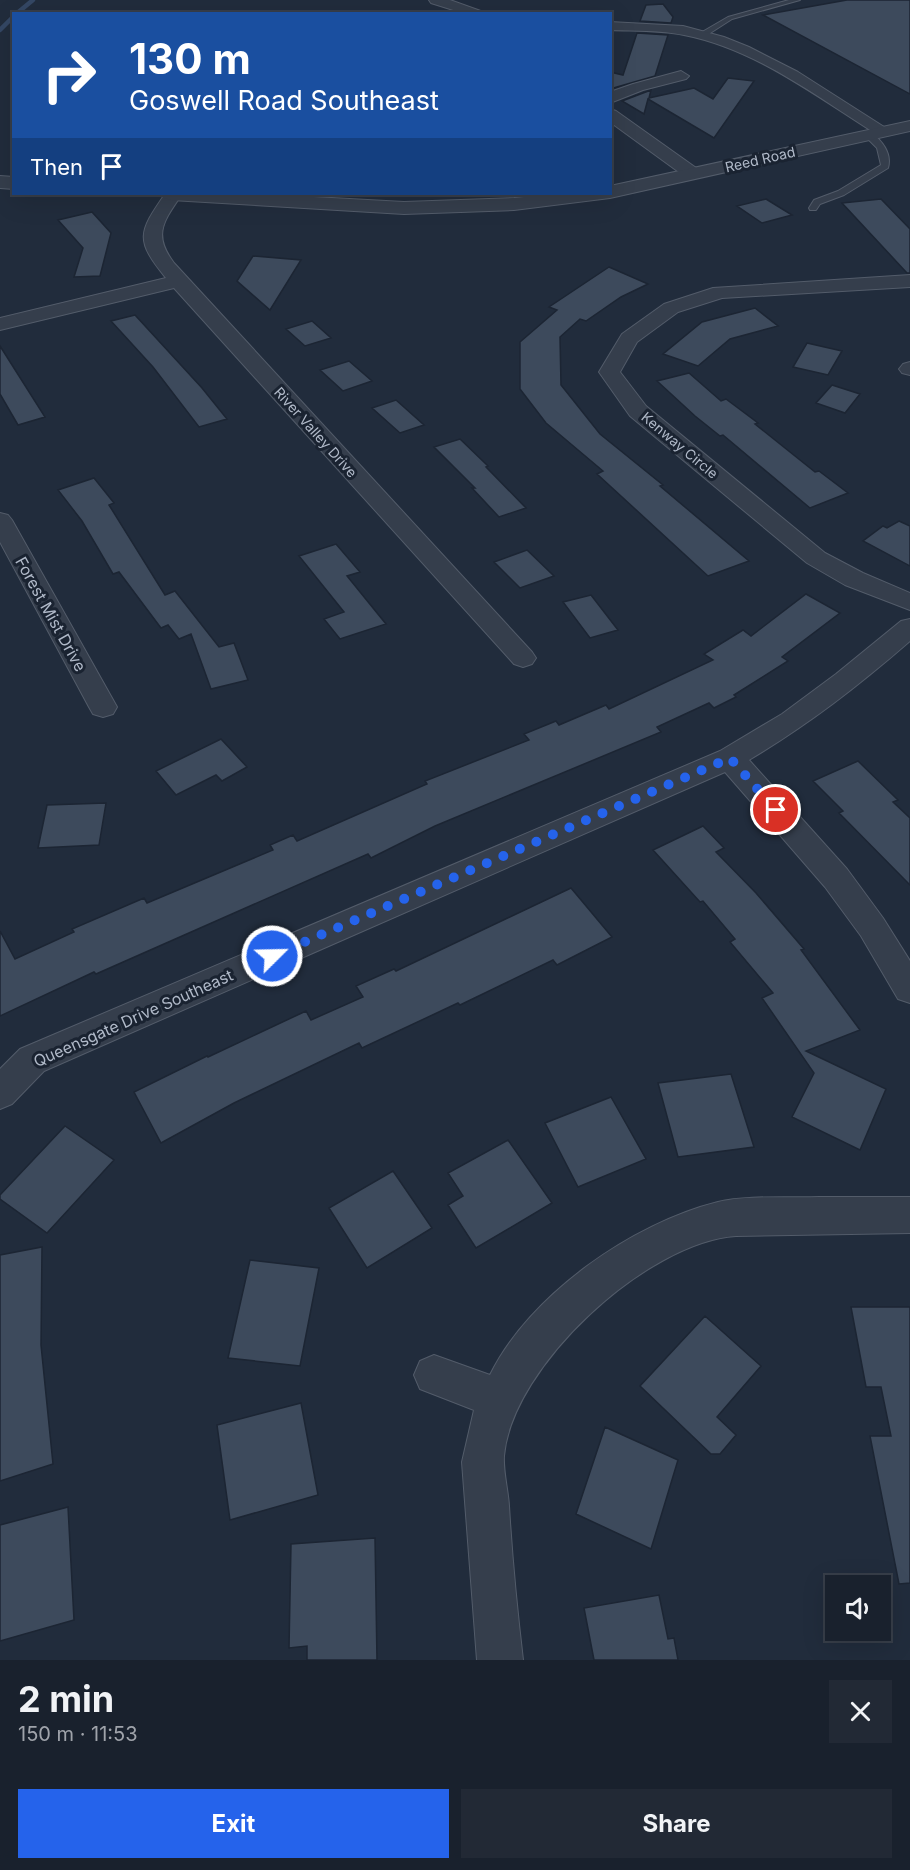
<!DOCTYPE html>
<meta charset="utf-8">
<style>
:root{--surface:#19212d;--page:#222935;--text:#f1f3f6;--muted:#9fa3aa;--line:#373e49;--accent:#2563eb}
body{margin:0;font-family:Inter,sans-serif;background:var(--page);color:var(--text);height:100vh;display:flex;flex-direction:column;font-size:22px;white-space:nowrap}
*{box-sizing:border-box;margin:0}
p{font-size:20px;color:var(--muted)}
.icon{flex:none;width:33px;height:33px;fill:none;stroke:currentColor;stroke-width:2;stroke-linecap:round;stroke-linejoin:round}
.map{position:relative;height:1660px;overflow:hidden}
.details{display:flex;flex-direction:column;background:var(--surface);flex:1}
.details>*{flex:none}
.guide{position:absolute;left:12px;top:12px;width:600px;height:183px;border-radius:0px;box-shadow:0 6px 24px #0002,0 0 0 2px var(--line);background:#1a4fa0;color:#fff;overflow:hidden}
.fabs{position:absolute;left:825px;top:1575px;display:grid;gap:12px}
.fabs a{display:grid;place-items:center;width:66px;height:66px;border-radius:0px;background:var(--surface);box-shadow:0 6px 24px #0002,0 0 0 2px var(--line);font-size:30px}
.pin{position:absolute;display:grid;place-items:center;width:51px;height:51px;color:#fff;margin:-26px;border:3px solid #fff;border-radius:50%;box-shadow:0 2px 6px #0007}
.me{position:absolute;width:66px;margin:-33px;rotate:67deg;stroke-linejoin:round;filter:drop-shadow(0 0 4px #0008)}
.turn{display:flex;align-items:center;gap:21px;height:126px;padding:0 18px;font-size:27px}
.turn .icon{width:78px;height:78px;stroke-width:2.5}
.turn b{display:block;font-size:42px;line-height:51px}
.then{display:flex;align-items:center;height:57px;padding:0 18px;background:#0003;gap:12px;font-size:22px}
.round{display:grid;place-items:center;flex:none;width:63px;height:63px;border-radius:0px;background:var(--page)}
.overview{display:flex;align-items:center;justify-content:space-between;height:102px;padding:0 18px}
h1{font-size:36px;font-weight:700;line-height:45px}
.button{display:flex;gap:12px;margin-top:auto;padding:12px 18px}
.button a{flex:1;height:69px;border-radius:0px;background:var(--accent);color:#fff;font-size:24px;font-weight:700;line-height:69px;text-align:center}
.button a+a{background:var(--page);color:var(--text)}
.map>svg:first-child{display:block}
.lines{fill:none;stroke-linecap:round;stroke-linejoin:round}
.stream{stroke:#344764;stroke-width:4.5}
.building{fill:#3d4a5c;stroke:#1c2533;stroke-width:1.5}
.service-casing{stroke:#535c6a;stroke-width:2}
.minor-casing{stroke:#535c6a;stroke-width:2}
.tertiary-casing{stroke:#535c6a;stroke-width:2}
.service{fill:#353e4c;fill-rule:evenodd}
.minor{fill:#353e4c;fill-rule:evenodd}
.tertiary{fill:#353e4c;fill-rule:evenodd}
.route{stroke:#2563eb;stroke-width:10;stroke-dasharray:0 18}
.labels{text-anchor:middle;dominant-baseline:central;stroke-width:6;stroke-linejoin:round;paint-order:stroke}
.far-street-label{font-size:14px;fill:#b0b9c8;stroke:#1a2331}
.street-label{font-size:16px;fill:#b0b9c8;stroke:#1a2331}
</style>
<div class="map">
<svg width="910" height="1660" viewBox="0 0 910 1660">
<rect width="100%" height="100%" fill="#212c3c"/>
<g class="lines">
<path class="stream" d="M16,14L33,0
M0,30L14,16"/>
</g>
<path class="building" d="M847,0H910V94L763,15Z
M663,4L673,17L671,23L640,21L646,5Z
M637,33L668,35L655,76L610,89V72L623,75Z
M728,78L754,81L714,138L648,99L644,114L622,101L651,90L649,98L694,88L713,99Z
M766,199L792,215L762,223L737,206Z
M881,199L910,229V273H907L842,203Z
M92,212L111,233L100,276L74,277L83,248L58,220Z
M253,256L301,260L270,310L237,281Z
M609,267L648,284L621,297L586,321L580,319L560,337L561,385L600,434L663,485L660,486L749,561L708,576L597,474L603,471L546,423L520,389V342L557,310L549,307Z
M755,308L778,326L730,339L698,366L663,354L702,322Z
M135,315L202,388L227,419L199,427L153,367L111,321Z
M312,321L331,338L305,346L286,329Z
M807,343L842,351L828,375L793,367Z
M0,346L45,417L18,425L0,394Z
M349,361L372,381L343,391L320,370Z
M689,373L721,401L726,399L758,423L755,424L815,472L819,471L848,493L810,508L723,435L720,436L695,416L657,381Z
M832,385L860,394L845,413L816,403Z
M396,400L424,425L400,433L372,408Z
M460,439L488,466L486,467L526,508L499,517L472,488H475L434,447Z
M94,478L114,503L109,505L165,595L175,591L219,647L234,643L248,680L211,689L191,634L179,639L168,625L161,628L119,572L113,574L82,521L58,490Z
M899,521L910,526V566L863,541L883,526L887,528Z
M336,544L360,572L347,576L386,624L340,639L324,619L344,612L299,556Z
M527,550L554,576L520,588L494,562Z
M806,594L840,613L782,657L788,661L734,695L736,697L714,708L709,703L657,727L661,732L435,826L371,858L368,854L96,974L94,972L0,1016V931L15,959L74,932L72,929L144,898L147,903L273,850L270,845L293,835L297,841L427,784L425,781L529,740L524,734L556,721L559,725L606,705L609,709L713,660L704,654L743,630L751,636Z
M591,595L618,630L590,638L563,602Z
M221,739L247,767L222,781L216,775L176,795L156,771Z
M858,761L898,800L893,802L910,818V885L839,813L843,811L813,781Z
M106,803L99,845L38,848L47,805Z
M703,826L724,848L716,852L756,893L804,949L801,950L860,1030L806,1051L886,1089L860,1150L792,1117L814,1073L762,998L773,993L730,942L735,939L703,901L700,902L653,850Z
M571,888L612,937L557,965L553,960L460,1005L458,1003L362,1048L359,1043L234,1103L161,1143L134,1092L207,1056L208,1057L306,1011L311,1020L363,997L356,986L394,969L396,971Z
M731,1074L754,1147L678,1157L658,1083Z
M611,1097L646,1159L578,1187L545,1123Z
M65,1126L114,1160L47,1233L0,1199V1195Z
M508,1140L552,1203L476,1248L448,1205L463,1196L448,1173Z
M393,1171L432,1228L367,1268L329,1208Z
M42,1247L41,1345L53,1464L0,1481V1255Z
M250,1260L319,1268L300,1366L228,1358Z
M851,1307H910V1583L899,1584L870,1436H891L881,1387H866Z
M705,1316L761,1366L717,1417L736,1435L720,1454H711L640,1386Z
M301,1403L318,1495L230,1520L217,1425Z
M605,1427L678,1460L651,1549L576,1514Z
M68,1507L74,1620L0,1641V1525Z
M375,1538L377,1660H307V1646L289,1648L291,1544Z
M659,1595L668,1639L674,1638L678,1660H594L584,1608Z"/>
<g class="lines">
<g class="service-casing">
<path id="service" d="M789,0H800L732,19L704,37L697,35L728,17Z
M866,133H872C883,142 892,154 888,168L844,195L820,204L816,210H810L809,208L814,200L838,191L881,165L877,148L866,137Z"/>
</g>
<g class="minor-casing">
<path id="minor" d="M429,0H450L489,14H466L431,3Z
M610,22L683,26L724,37L749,47L798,72L892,132L890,135H878C817,97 756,49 684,35C660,30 635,31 610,30Z
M681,71L689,76L686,79L643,90L610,103V92L633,84Z
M610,109L616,111L699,170L701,174L699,178H687L610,122Z
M165,194H182C164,221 152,234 174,263L532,652L536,658L532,664L523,667L514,664L174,288L0,330V318L166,278C135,240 138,233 165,194Z
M910,275V287L722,298L678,312L637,342L620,372L646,406L825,553L863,573L910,593V610L845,585L807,563L630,416L599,372L622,334L664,304L713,288Z
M910,362V375L902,373L899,369L903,364Z
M0,513L8,515L12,520L117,707L113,714L103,717L93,714L89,707L0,542Z
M910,619V641C857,687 809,724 749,760L847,869L883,918L910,961V1003L898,999L861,936L825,887L725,772L44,1071L12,1104L0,1109V1069L20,1049L720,751L782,714L836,674L901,621Z
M819,1197H910V1233L736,1236C647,1242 512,1366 504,1456C503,1472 508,1489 509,1506C512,1557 517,1609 523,1660H477L462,1462L474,1410L420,1389L414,1375L420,1361L434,1355L490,1375C529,1295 633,1223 718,1202C746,1195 789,1198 819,1197Z"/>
</g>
<g class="tertiary-casing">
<path id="tertiary" d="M910,121V131L610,198L514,210L404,214L171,200L164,198L161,194H259L404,202L514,198L554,194H610V186Z
M0,176L14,177V189L0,188Z"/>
</g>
<use href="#service" class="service"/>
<use href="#minor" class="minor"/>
<use href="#tertiary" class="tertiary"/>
</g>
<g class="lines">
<path class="route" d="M272,956L730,758L776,810"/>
</g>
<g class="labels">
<g class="far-street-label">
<text transform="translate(760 159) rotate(-13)">Reed Road</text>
<text transform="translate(316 432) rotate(48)">River Valley Drive</text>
<text transform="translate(680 445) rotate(40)">Kenway Circle</text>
</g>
<g class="street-label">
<text transform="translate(51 614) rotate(61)">Forest Mist Drive</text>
<text transform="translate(133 1018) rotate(-24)">Queensgate Drive Southeast</text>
</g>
</g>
</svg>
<div class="fabs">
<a><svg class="icon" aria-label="sound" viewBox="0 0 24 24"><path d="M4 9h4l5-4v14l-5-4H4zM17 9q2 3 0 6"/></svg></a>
</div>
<div class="pin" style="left:776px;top:810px;background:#d93025"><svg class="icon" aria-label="arrive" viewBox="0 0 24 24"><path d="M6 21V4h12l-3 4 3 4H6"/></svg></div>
<svg class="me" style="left:272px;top:956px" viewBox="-20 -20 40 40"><circle r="17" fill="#2563eb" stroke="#fff" stroke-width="3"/><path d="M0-11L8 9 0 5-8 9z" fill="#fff"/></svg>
<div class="guide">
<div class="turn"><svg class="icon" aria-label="right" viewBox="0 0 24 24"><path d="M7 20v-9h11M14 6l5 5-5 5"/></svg><div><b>130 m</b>Goswell Road Southeast</div></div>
<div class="then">Then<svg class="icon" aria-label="arrive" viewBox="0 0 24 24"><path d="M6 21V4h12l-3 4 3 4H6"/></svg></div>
</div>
</div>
<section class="details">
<div class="overview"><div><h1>2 min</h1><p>150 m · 11:53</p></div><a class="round"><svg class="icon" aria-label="close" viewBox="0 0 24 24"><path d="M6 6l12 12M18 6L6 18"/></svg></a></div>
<div class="button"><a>Exit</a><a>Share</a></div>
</section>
